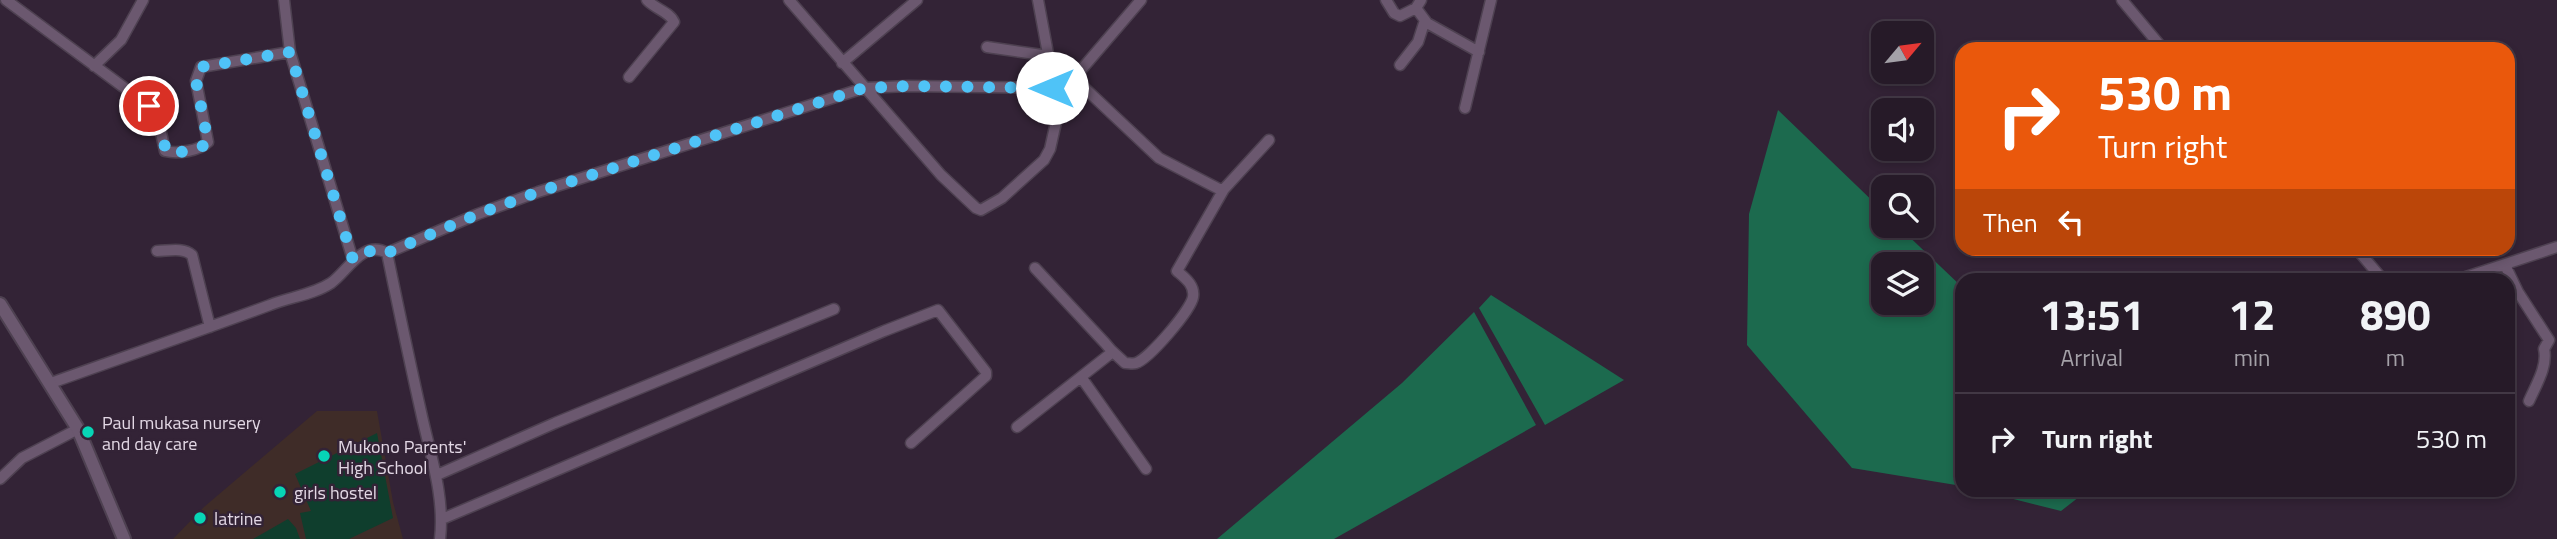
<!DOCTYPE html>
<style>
:root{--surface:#261a28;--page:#2e2330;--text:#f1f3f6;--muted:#a4a1a8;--line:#423845}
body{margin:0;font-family:"Titillium Web",sans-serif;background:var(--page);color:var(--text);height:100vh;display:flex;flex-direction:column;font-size:26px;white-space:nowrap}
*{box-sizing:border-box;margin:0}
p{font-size:23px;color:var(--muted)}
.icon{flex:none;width:38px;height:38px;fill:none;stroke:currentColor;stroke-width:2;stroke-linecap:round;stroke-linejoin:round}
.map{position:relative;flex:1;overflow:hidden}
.panel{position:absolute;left:1955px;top:273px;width:560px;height:224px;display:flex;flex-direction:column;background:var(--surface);border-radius:21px;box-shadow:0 4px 10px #0003,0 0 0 2px var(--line)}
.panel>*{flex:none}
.hud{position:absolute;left:1955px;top:42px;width:560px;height:214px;border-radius:21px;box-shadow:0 4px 10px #0003,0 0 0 2px var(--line);background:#ea580c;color:#fff;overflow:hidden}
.needle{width:46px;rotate:61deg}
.tools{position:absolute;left:1871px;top:21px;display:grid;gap:14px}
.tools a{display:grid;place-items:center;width:63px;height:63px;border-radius:14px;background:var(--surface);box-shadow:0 4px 10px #0003,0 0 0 2px var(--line);font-size:35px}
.pin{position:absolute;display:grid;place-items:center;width:60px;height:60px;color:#fff;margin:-30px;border:4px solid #fff;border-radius:50%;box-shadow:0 2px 7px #0007}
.me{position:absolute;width:77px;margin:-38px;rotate:270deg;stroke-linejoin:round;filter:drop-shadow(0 0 5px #0008)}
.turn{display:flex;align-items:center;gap:24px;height:147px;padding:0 28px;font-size:32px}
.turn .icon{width:91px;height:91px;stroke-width:2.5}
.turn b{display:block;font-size:49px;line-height:60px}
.then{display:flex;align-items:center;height:66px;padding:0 28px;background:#0003;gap:14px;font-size:26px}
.eta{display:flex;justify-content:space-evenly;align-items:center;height:119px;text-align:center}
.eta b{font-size:42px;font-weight:700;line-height:49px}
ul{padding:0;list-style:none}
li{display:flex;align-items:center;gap:21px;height:91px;padding:0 28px;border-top:2px solid var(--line)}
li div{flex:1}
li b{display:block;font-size:26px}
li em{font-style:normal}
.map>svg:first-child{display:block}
.education{fill:#3f2c28}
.green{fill:#0f3e2d}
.forest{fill:#1c6a4e;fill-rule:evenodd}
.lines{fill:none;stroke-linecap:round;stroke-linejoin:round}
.minor-casing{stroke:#4e4151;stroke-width:13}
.tertiary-casing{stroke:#4e4151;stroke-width:16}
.minor{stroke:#6b586f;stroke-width:10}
.tertiary{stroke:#6b586f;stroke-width:12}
.route{stroke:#4fc3f7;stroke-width:12;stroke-dasharray:0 21.6}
.poi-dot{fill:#07d5b6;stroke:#332336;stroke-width:2.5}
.labels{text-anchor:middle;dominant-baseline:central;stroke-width:5;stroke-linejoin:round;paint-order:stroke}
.poi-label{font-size:18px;fill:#e3d8e5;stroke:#332336;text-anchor:start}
</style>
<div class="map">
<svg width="2557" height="539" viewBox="0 0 2557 539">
<rect width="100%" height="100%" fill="#332336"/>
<path class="education" d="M317,411H377L393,502L403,539H173L204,507Z"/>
<path class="green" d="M377,433L393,518L349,539H306L300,513L311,511L295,474Z
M288,519L296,528L300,539H253Z"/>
<path class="forest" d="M1778,110L1883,211V226H1898L1962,287V486L1852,468L1747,345L1749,214ZM1883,264H1922V303H1883Z
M1491,295L1624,380L1545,425L1479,308Z
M1474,312L1536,425L1334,539H1217L1402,383Z
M1978,490H2088L2061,511Z"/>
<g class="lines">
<g class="minor-casing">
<path id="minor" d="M6,0L149,106L158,119L165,151C178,154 199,151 208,142L196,81L201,67L290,52
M284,0L290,52L353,260
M789,0L941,175L976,208L981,210L1002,198L1044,160L1050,149L1063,91L1141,0
M1038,0L1049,59
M1386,0L1394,13L1400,16L1416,8L1421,0
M2122,0L2163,49
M1416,8L1427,23L1479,52
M987,47L1042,55L1049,59L1052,88
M842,63L917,0
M1400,65L1418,42L1425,20
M94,66L121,40L143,0
M629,77L674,22C670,12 655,9 647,0
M1075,79L1159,158L1219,189H1224L1269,140
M1465,108L1491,0
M2356,248L2383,280
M157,251C168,251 183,247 192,255L210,327
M387,253C398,306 409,359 421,412C430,454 445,496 440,539
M2505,265L2518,292L2549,340L2544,349C2548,366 2536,385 2529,401
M2457,280L2557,247
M1111,350L1125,363C1129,363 1133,364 1136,363C1149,359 1191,310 1193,297C1195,285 1185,278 1177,271L1224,189
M1081,377L1146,469
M51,383C124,357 197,332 270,305C289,297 313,295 331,283C347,272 363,239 387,253L478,214L538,192L864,88L908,86L1052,88L1063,91
M1017,427L1110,354L1111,350L1105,343L1035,268
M437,475L555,423L834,309
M0,479L22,458L78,429
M442,519L884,331L938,310L986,372V376L911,443"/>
</g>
<g class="tertiary-casing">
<path id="tertiary" d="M0,304L78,429L124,539"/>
</g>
<use href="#minor" class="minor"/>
<use href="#tertiary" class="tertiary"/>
</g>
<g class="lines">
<path class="route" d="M149,106L158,119L166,151C178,154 199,151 208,142L196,81L201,67L290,52L353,260C364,253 375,246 387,253L478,214L538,192L864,88L908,86L1052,88"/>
</g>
<g class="poi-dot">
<circle cx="88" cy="432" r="7"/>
<circle cx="324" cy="456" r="7"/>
<circle cx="280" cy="492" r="7"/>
<circle cx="200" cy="518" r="7"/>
</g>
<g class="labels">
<g class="poi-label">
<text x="102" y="422">Paul mukasa nursery<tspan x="102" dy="21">and day care</tspan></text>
<text x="338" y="446">Mukono Parents'<tspan x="338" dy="21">High School</tspan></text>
<text x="294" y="492">girls hostel</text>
<text x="214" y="518">latrine</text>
</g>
</g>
</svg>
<div class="tools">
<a><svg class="needle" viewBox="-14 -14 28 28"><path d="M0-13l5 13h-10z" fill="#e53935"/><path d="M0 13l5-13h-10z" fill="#a4a1a8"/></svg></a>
<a><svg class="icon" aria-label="sound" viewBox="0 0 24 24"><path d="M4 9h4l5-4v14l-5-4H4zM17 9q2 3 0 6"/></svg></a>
<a><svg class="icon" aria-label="search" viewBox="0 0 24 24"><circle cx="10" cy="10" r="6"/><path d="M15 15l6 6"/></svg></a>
<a><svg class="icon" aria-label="layers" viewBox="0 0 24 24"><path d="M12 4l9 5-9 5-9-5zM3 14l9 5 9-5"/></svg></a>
</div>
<div class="pin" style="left:149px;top:106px;background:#d93025"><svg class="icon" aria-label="arrive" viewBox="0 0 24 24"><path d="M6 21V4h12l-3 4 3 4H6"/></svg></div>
<svg class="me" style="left:1052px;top:88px" viewBox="-20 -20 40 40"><circle r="19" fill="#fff"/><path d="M0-13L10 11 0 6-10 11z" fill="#4fc3f7"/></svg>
<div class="hud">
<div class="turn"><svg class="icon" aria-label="right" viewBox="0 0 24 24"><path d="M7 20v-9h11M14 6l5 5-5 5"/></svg><div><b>530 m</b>Turn right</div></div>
<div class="then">Then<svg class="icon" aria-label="left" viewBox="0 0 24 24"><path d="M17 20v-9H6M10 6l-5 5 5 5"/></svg></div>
</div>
<section class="panel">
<div class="eta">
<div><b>13:51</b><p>Arrival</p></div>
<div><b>12</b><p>min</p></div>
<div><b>890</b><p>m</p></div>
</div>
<ul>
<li><svg class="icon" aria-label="right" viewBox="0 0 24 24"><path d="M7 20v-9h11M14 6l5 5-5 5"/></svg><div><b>Turn right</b></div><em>530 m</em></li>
</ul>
</section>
</div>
